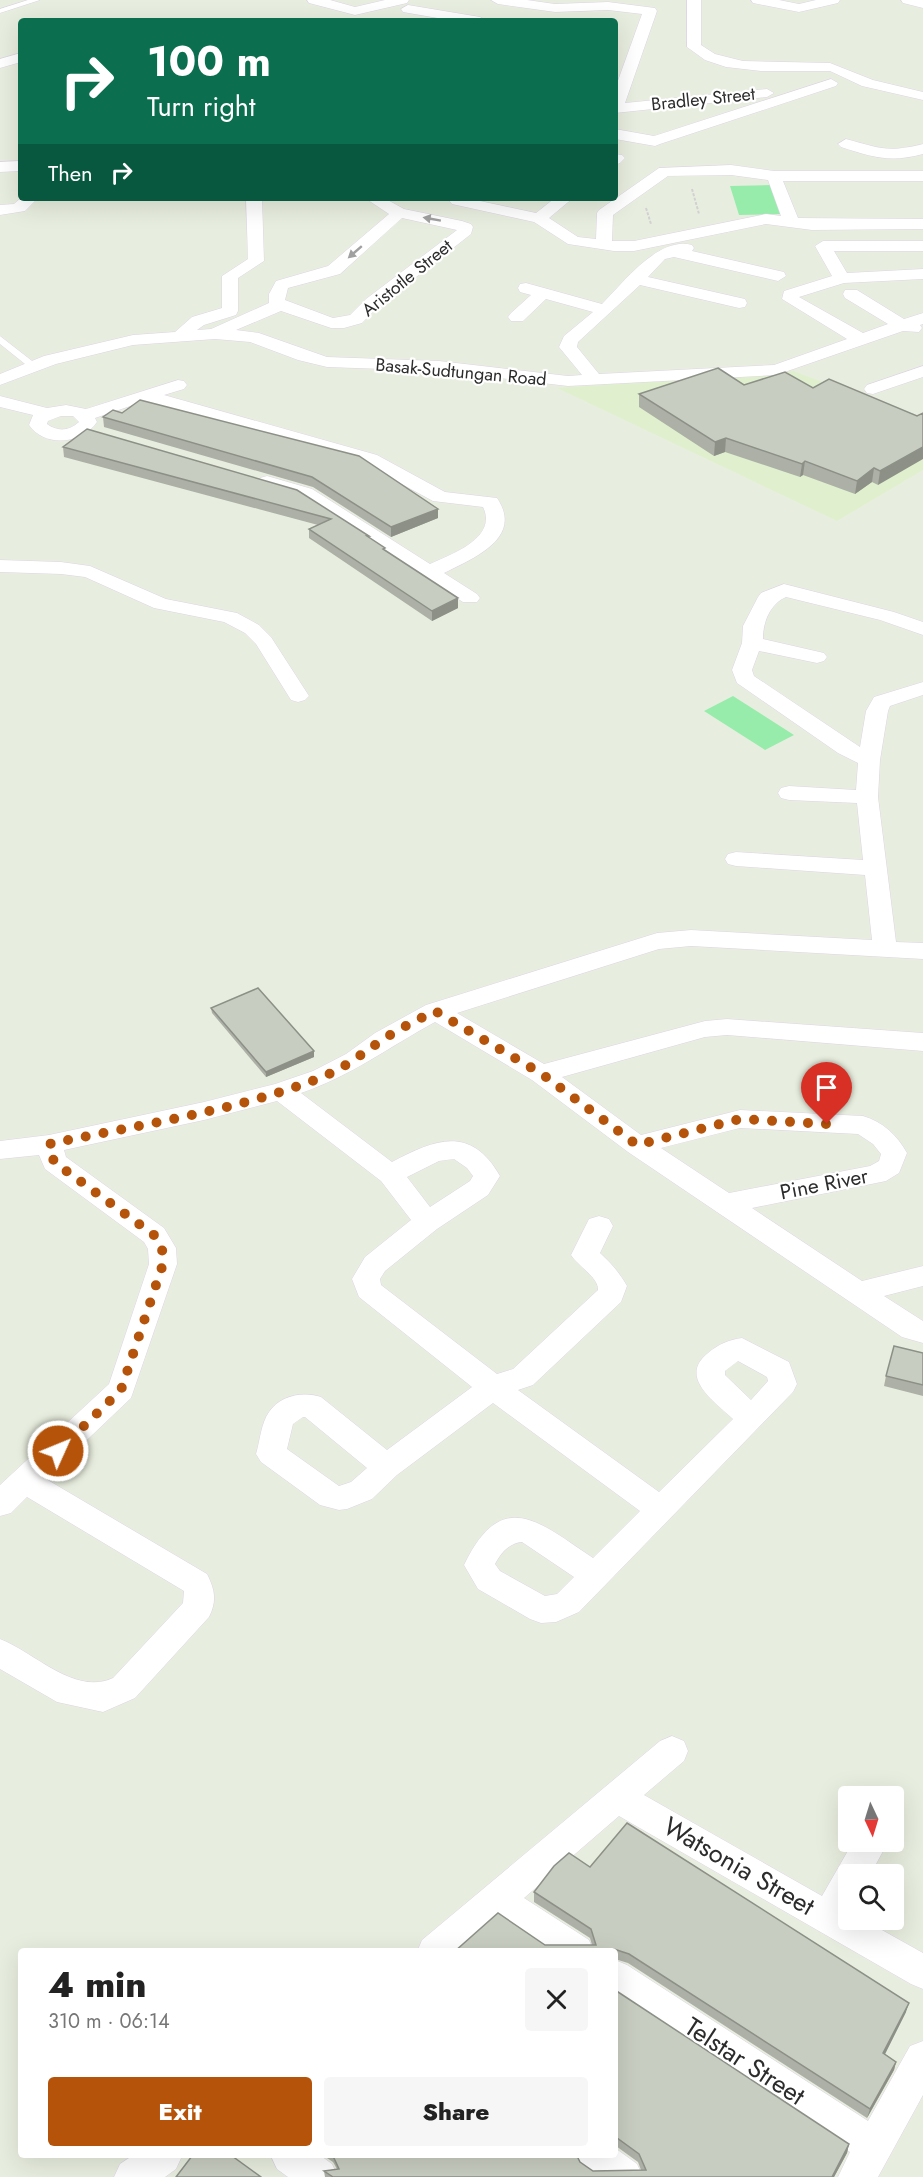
<!DOCTYPE html>
<meta charset="utf-8">
<style>
:root{--surface:#fff;--page:#f6f6f6;--text:#222;--muted:#767676;--accent:#b45309}
body{margin:0;font-family:Jost,sans-serif;background:var(--page);color:var(--text);height:100vh;display:flex;flex-direction:column;font-size:22px;white-space:nowrap}
*{box-sizing:border-box;margin:0}
p{font-size:20px;color:var(--muted)}
.icon{flex:none;width:33px;height:33px;fill:none;stroke:currentColor;stroke-width:2;stroke-linecap:round;stroke-linejoin:round}
.map{position:relative;flex:1;overflow:hidden}
.panel{position:absolute;left:18px;top:1948px;width:600px;height:210px;display:flex;flex-direction:column;background:var(--surface);border-radius:6px;box-shadow:0 6px 24px #0002}
.panel>*{flex:none}
.guide{position:absolute;left:18px;top:18px;width:600px;height:183px;border-radius:6px;box-shadow:0 6px 24px #0002;background:#0b6e4f;color:#fff;overflow:hidden}
.needle{width:39px;rotate:176deg}
.tools{position:absolute;left:838px;top:1786px;display:grid;gap:12px}
.tools a{display:grid;place-items:center;width:66px;height:66px;border-radius:6px;background:var(--surface);box-shadow:0 6px 24px #0002;font-size:30px}
.pin{position:absolute;display:grid;place-items:center;width:51px;height:51px;color:#fff;margin:-62px -26px;border-radius:50% 50% 50% 0;rotate:-45deg;box-shadow:0 0 6px #0007}
.pin .icon{rotate:45deg}
.me{position:absolute;width:66px;margin:-33px;rotate:46deg;stroke-linejoin:round;filter:drop-shadow(0 0 4px #0008)}
.turn{display:flex;align-items:center;gap:21px;height:126px;padding:0 30px;font-size:27px}
.turn .icon{width:78px;height:78px;stroke-width:2.5}
.turn b{display:block;font-size:42px;line-height:51px}
.then{display:flex;align-items:center;height:57px;padding:0 30px;background:#0003;gap:12px;font-size:22px}
.round{display:grid;place-items:center;flex:none;width:63px;height:63px;border-radius:6px;background:var(--page)}
.headline{display:flex;align-items:center;justify-content:space-between;height:102px;padding:0 30px}
h1{font-size:36px;font-weight:800;line-height:45px}
.button{display:flex;gap:12px;margin-top:auto;padding:12px 30px}
.button a{flex:1;height:69px;border-radius:6px;background:var(--accent);color:#fff;font-size:24px;font-weight:800;line-height:69px;text-align:center}
.button a+a{background:var(--page);color:var(--text)}
.map>svg:first-child{display:block}
.education{fill:#e0f0ce}
.pitch{fill:#97ecab}
.lines{fill:none;stroke-linecap:round;stroke-linejoin:round}
.lane-casing{stroke:#ded4e5;stroke-width:1}
.street-casing{stroke:#ded4e5;stroke-width:1}
.path{stroke:#d1d1d1;stroke-width:2;stroke-dasharray:3 1.5;stroke-linecap:butt}
.lane{fill:#fff;fill-rule:evenodd}
.street{fill:#fff;fill-rule:evenodd}
.wall{fill:#acb0a6}
.shaded-wall{fill:#8c9087}
.building{fill:#c8cdc1;stroke:#8c9087;stroke-width:1.5}
.oneway{fill:#a0a0a0}
.route{stroke:#b45309;stroke-width:10;stroke-dasharray:0 18}
.labels{text-anchor:middle;dominant-baseline:central;stroke-width:4.5;stroke-linejoin:round;paint-order:stroke}
.far-street-label{font-size:18px;fill:#2c2c2c;stroke:#fff}
.street-label{font-size:21px;fill:#2c2c2c;stroke:#fff}
.near-street-label{font-size:26px;fill:#2c2c2c;stroke:#fff}
</style>
<div class="map">
<svg width="923" height="2177" viewBox="0 0 923 2177">
<rect width="100%" height="100%" fill="#e8eedf"/>
<path class="education" d="M793,371L923,419V470L837,521L557,388Z"/>
<path class="pitch" d="M771,185L782,214L739,215L730,186Z
M733,696L794,735L765,750L704,711Z"/>
<g class="lines">
<g class="lane-casing">
<path id="lane" d="M28,0H40L0,13V9Z
M0,336L36,364V368H30L0,344Z"/>
</g>
<g class="street-casing">
<path id="street" d="M307,0H330L355,7L385,0H409L407,3L355,15L309,3Z
M491,0H527L555,4L608,2L655,8L657,11L625,103L767,89L774,93L767,97L615,113V89L642,14L608,10L555,12L498,4Z
M687,0H701V45L715,54L743,61L830,63L873,80L923,92V100L862,86L830,71H761L726,67L705,60L687,47Z
M751,0H779L799,4L816,0H840L838,3L799,12L753,3Z
M901,0H923V8L903,3Z
M408,5L480,17L487,21H455L403,12L401,9Z
M21,53V62L0,68V59Z
M831,79L838,83L836,86L660,144L655,146L615,139V129L654,136Z
M846,139C880,148 887,153 923,144V154C890,163 872,157 841,147L838,144Z
M615,154L622,155L625,158L620,163L615,165Z
M21,161V171L0,172V162Z
M731,165L774,171H923V181H783L798,218L923,219V229L812,230L766,224L634,251H614L568,244L534,222L452,204L447,198H466L536,213L555,198H573L549,218L578,237L596,239L597,213L599,210L659,168ZM731,175L768,180L781,216L766,214L634,241H612L613,215L668,176Z
M21,198H38L25,211L0,215V205L14,204Z
M246,198H262L264,261L238,278V311L236,315L204,325L197,330L211,329L269,303V294L276,281L328,266L389,214L365,198H384L404,209L462,221L471,224L473,227L471,234L378,307L362,323L344,328H331L281,311L236,330L259,333L327,357L439,361L568,376L582,375L559,347L564,336L593,312L546,299L523,321H511L508,317L511,313L531,295L520,292L518,288L520,284L526,283L602,304C623,283 658,236 692,245L694,248L692,251L784,272L786,276L778,281L674,257L665,259L648,277L745,299L747,303L745,307L739,308L640,285L578,342L577,347L599,374L774,365L847,339L782,299L784,291L832,276L815,246L823,241H923V251H834L847,273L923,269V279L844,283L799,297L863,333L888,324L845,298L843,294L845,290H857L904,319L923,313V324L920,325L922,328L919,332L903,331L776,375L568,386L439,371L327,367L298,360L250,342L215,339L133,345L56,364L0,385V374L44,356L133,335L175,332L192,317L222,308V276L248,259ZM402,218L457,230L366,299L350,315L333,318L285,300L288,288L340,274Z
M923,366V377L873,394L867,393L864,389L867,385Z
M178,380L184,381L187,385L184,389L164,395L377,455L445,492L497,498C524,538 474,558 444,573L477,594L480,598L477,602H463L298,497L260,486L258,482L260,478L267,476L312,489L430,564C452,554 498,538 483,507L433,501L363,463L145,401L95,418L97,422C82,444 45,448 29,425L33,415L0,407V396L47,408L66,405L86,409ZM61,416H73L79,422C69,431 58,432 47,424L48,421Z
M0,560L61,562L90,566L166,599L237,613L259,625L271,637L309,696L305,700L298,702L291,700L256,644L245,633L224,622L154,608L85,577L61,574L0,572Z
M784,584L894,612L923,622V635L880,620L786,597C770,604 763,622 763,639L824,653L827,657L824,661L817,663L759,651L752,670L754,676L860,747L866,711L874,697L923,682V695L890,706L888,711L880,760L878,797L896,942L923,943V959L691,946L659,949L457,1013L544,1064L705,1021L727,1019L923,1033V1051L727,1035L705,1037L562,1077L641,1135L740,1110L863,1116C883,1122 897,1135 907,1153L899,1173L886,1181L752,1208L862,1281L923,1266V1286L884,1296L923,1321V1343L902,1337L628,1152L532,1080L435,1022C389,1047 351,1076 301,1093L392,1162C435,1139 471,1125 500,1176L488,1195L437,1229L385,1271L380,1279L381,1285L497,1374L513,1369L598,1290C599,1278 578,1266 571,1255L589,1219L599,1216L609,1219L613,1226L600,1253C611,1263 619,1272 627,1286L621,1302L533,1385L518,1390L659,1492L733,1419C714,1401 678,1377 708,1353C719,1344 728,1340 742,1338L789,1362L797,1384L793,1392L579,1612L556,1622L541,1623L530,1619L478,1589L464,1565C502,1486 539,1522 593,1558L640,1511L493,1403L397,1475L372,1499L347,1509L339,1510L320,1505L261,1462L256,1454C260,1441 261,1423 269,1412C280,1395 304,1391 321,1397L387,1450L472,1387L359,1297L352,1279L365,1257L411,1220L381,1181L277,1101L204,1120L64,1150L66,1157L164,1228L176,1248L177,1264L131,1398L46,1479L207,1574C215,1590 217,1601 209,1617L135,1698L103,1712L57,1702L0,1669V1639C34,1652 75,1696 113,1678L183,1603L184,1591L27,1497L11,1513L0,1516V1485L109,1384L149,1264L148,1249L144,1242L45,1169L39,1155L0,1159V1141L49,1135L204,1102L275,1084L313,1071L346,1054L375,1033L426,1005L657,933L691,930L872,940L865,875L736,866L728,864L725,859L728,854L736,852L863,860L857,803L789,800L781,798L778,793L781,788L789,786L856,790L858,763L838,753L737,683L732,670L742,643L743,626L758,597L761,593ZM740,1128L858,1134L873,1144L881,1154L879,1161L870,1166L729,1193L661,1148ZM454,1159L467,1168L473,1176L470,1181L430,1207L407,1177L439,1161ZM738,1361L767,1377L768,1381L751,1400L725,1375V1371ZM303,1417H305L367,1468L351,1482L339,1486L287,1449L293,1424ZM522,1542L574,1577L557,1594L545,1596L500,1571L495,1564C501,1553 509,1543 522,1542Z
M672,1736L684,1741L688,1751L684,1761L644,1795L822,1896L853,1842H888L870,1875H849V1920H864L923,1953V1989L911,1984L619,1816L524,1898L589,1940L594,1952H546L498,1920L461,1952H417L422,1940L660,1741Z
M615,1960L627,1965L868,2121L910,2046L923,2041V2095L878,2177H838L850,2152L615,1997Z
M615,2148L637,2164L643,2177H592L581,2169L575,2156H615Z
M132,2156H182L176,2169L165,2177H114L120,2164Z
M271,2156H321L332,2164L338,2177H288L277,2169Z"/>
</g>
<path class="path" d="M692,189L699,214
M646,208L651,224"/>
<use href="#lane" class="lane"/>
<use href="#street" class="street"/>
</g>
<path class="wall" d="M744,385L813,388L917,416L878,485L872,482L855,494L803,475L800,477L725,452L714,456L639,407V394Z
M103,417L438,509V518L391,537L313,487L104,427Z
M63,447L297,490L369,538L458,608L432,621L309,538V529L318,525L64,457Z
M211,1008L314,1057L266,1077L212,1013Z
M923,1353V1396L884,1386L886,1376Z
M590,1867L906,2012L885,2054L896,2062L894,2070L867,2118L628,1963L615,1959V1952H454L545,1945H592L590,1938L534,1902V1892Z
M615,1990L849,2144L847,2153L834,2177H325L324,2171L337,2169L333,2162L324,2156H577L580,2162L593,2171L641,2170L638,2162L616,2146H615Z"/>
<path class="shaded-wall" d="M726,438L725,452L714,456L715,442Z
M923,447V459L878,485L880,471Z
M805,461L803,475L800,477L802,464Z
M874,468L872,482L855,494L857,481Z
M438,509V518L391,537V527Z
M458,598V608L432,621V611Z
M314,1051V1057L266,1077V1072Z
M909,2003L906,2012L881,2062L883,2053Z
M896,2062L894,2070L867,2118L870,2109Z
M849,2144L847,2153L834,2177H832Z"/>
<path class="building" d="M718,368L744,385L785,372L813,388L829,379L917,416L923,413V447L880,471L874,468L857,481L805,461L802,464L726,438L715,442L639,394Z
M140,400L359,456L438,509L391,527L312,477L103,417L113,410L122,413Z
M87,429L297,490L369,536H367L385,548L383,549L458,598L432,611L309,529L331,519L63,447Z
M258,988L314,1051L266,1072L211,1008Z
M894,1346L923,1353V1385L886,1376Z
M627,1823L909,2003L883,2053L896,2062L870,2109L629,1954L614,1949V1952H454L498,1913L545,1945H596L591,1929L534,1892L554,1866L569,1853L590,1867Z
M615,1990L849,2144L832,2177H333L324,2171L339,2169L333,2156H577L580,2162L593,2171L646,2170L639,2154L617,2138H615Z
M192,2156H232L261,2177H176Z"/>
<defs><path id="oneway-solid" d="M-6-.8H1V-3.2L6.5 0L1 3.2V.8H-6Z" transform="scale(1.5)"/></defs>
<g class="oneway">
<use href="#oneway-solid" transform="translate(432 219) rotate(-170)"/>
<use href="#oneway-solid" transform="translate(355 252) rotate(139)"/>
</g>
<g class="lines">
<path class="route" d="M58,1451L121,1390L163,1264L162,1248L154,1235L54,1162L49,1144C138,1125 236,1111 320,1078C343,1069 362,1054 382,1040C399,1029 417,1020 435,1011L542,1074L637,1145L740,1119L827,1124"/>
</g>
<g class="labels">
<g class="far-street-label">
<text transform="translate(703 99) rotate(-6)">Bradley Street</text>
<text transform="translate(407 278) rotate(-39)">Aristotle Street</text>
<text transform="translate(461 372) rotate(5)">Basak-Sudtungan Road</text>
</g>
<g class="street-label">
<text transform="translate(824 1184) rotate(-11)">Pine River</text>
</g>
<g class="near-street-label">
<text transform="translate(739 1866) rotate(30)">Watsonia Street</text>
<text transform="translate(745 2061) rotate(33)">Telstar Street</text>
</g>
</g>
</svg>
<div class="tools">
<a><svg class="needle" viewBox="-14 -14 28 28"><path d="M0-13l5 13h-10z" fill="#e53935"/><path d="M0 13l5-13h-10z" fill="#767676"/></svg></a>
<a><svg class="icon" aria-label="search" viewBox="0 0 24 24"><circle cx="10" cy="10" r="6"/><path d="M15 15l6 6"/></svg></a>
</div>
<div class="pin" style="left:827px;top:1124px;background:#d93025"><svg class="icon" aria-label="arrive" viewBox="0 0 24 24"><path d="M6 21V4h12l-3 4 3 4H6"/></svg></div>
<svg class="me" style="left:58px;top:1451px" viewBox="-20 -20 40 40"><circle r="17" fill="#b45309" stroke="#fff" stroke-width="3"/><path d="M0-11L8 9 0 5-8 9z" fill="#fff"/></svg>
<div class="guide">
<div class="turn"><svg class="icon" aria-label="right" viewBox="0 0 24 24"><path d="M7 20v-9h11M14 6l5 5-5 5"/></svg><div><b>100 m</b>Turn right</div></div>
<div class="then">Then<svg class="icon" aria-label="right" viewBox="0 0 24 24"><path d="M7 20v-9h11M14 6l5 5-5 5"/></svg></div>
</div>
<section class="panel">
<div class="headline"><div><h1>4 min</h1><p>310 m · 06:14</p></div><a class="round"><svg class="icon" aria-label="close" viewBox="0 0 24 24"><path d="M6 6l12 12M18 6L6 18"/></svg></a></div>
<div class="button"><a>Exit</a><a>Share</a></div>
</section>
</div>
